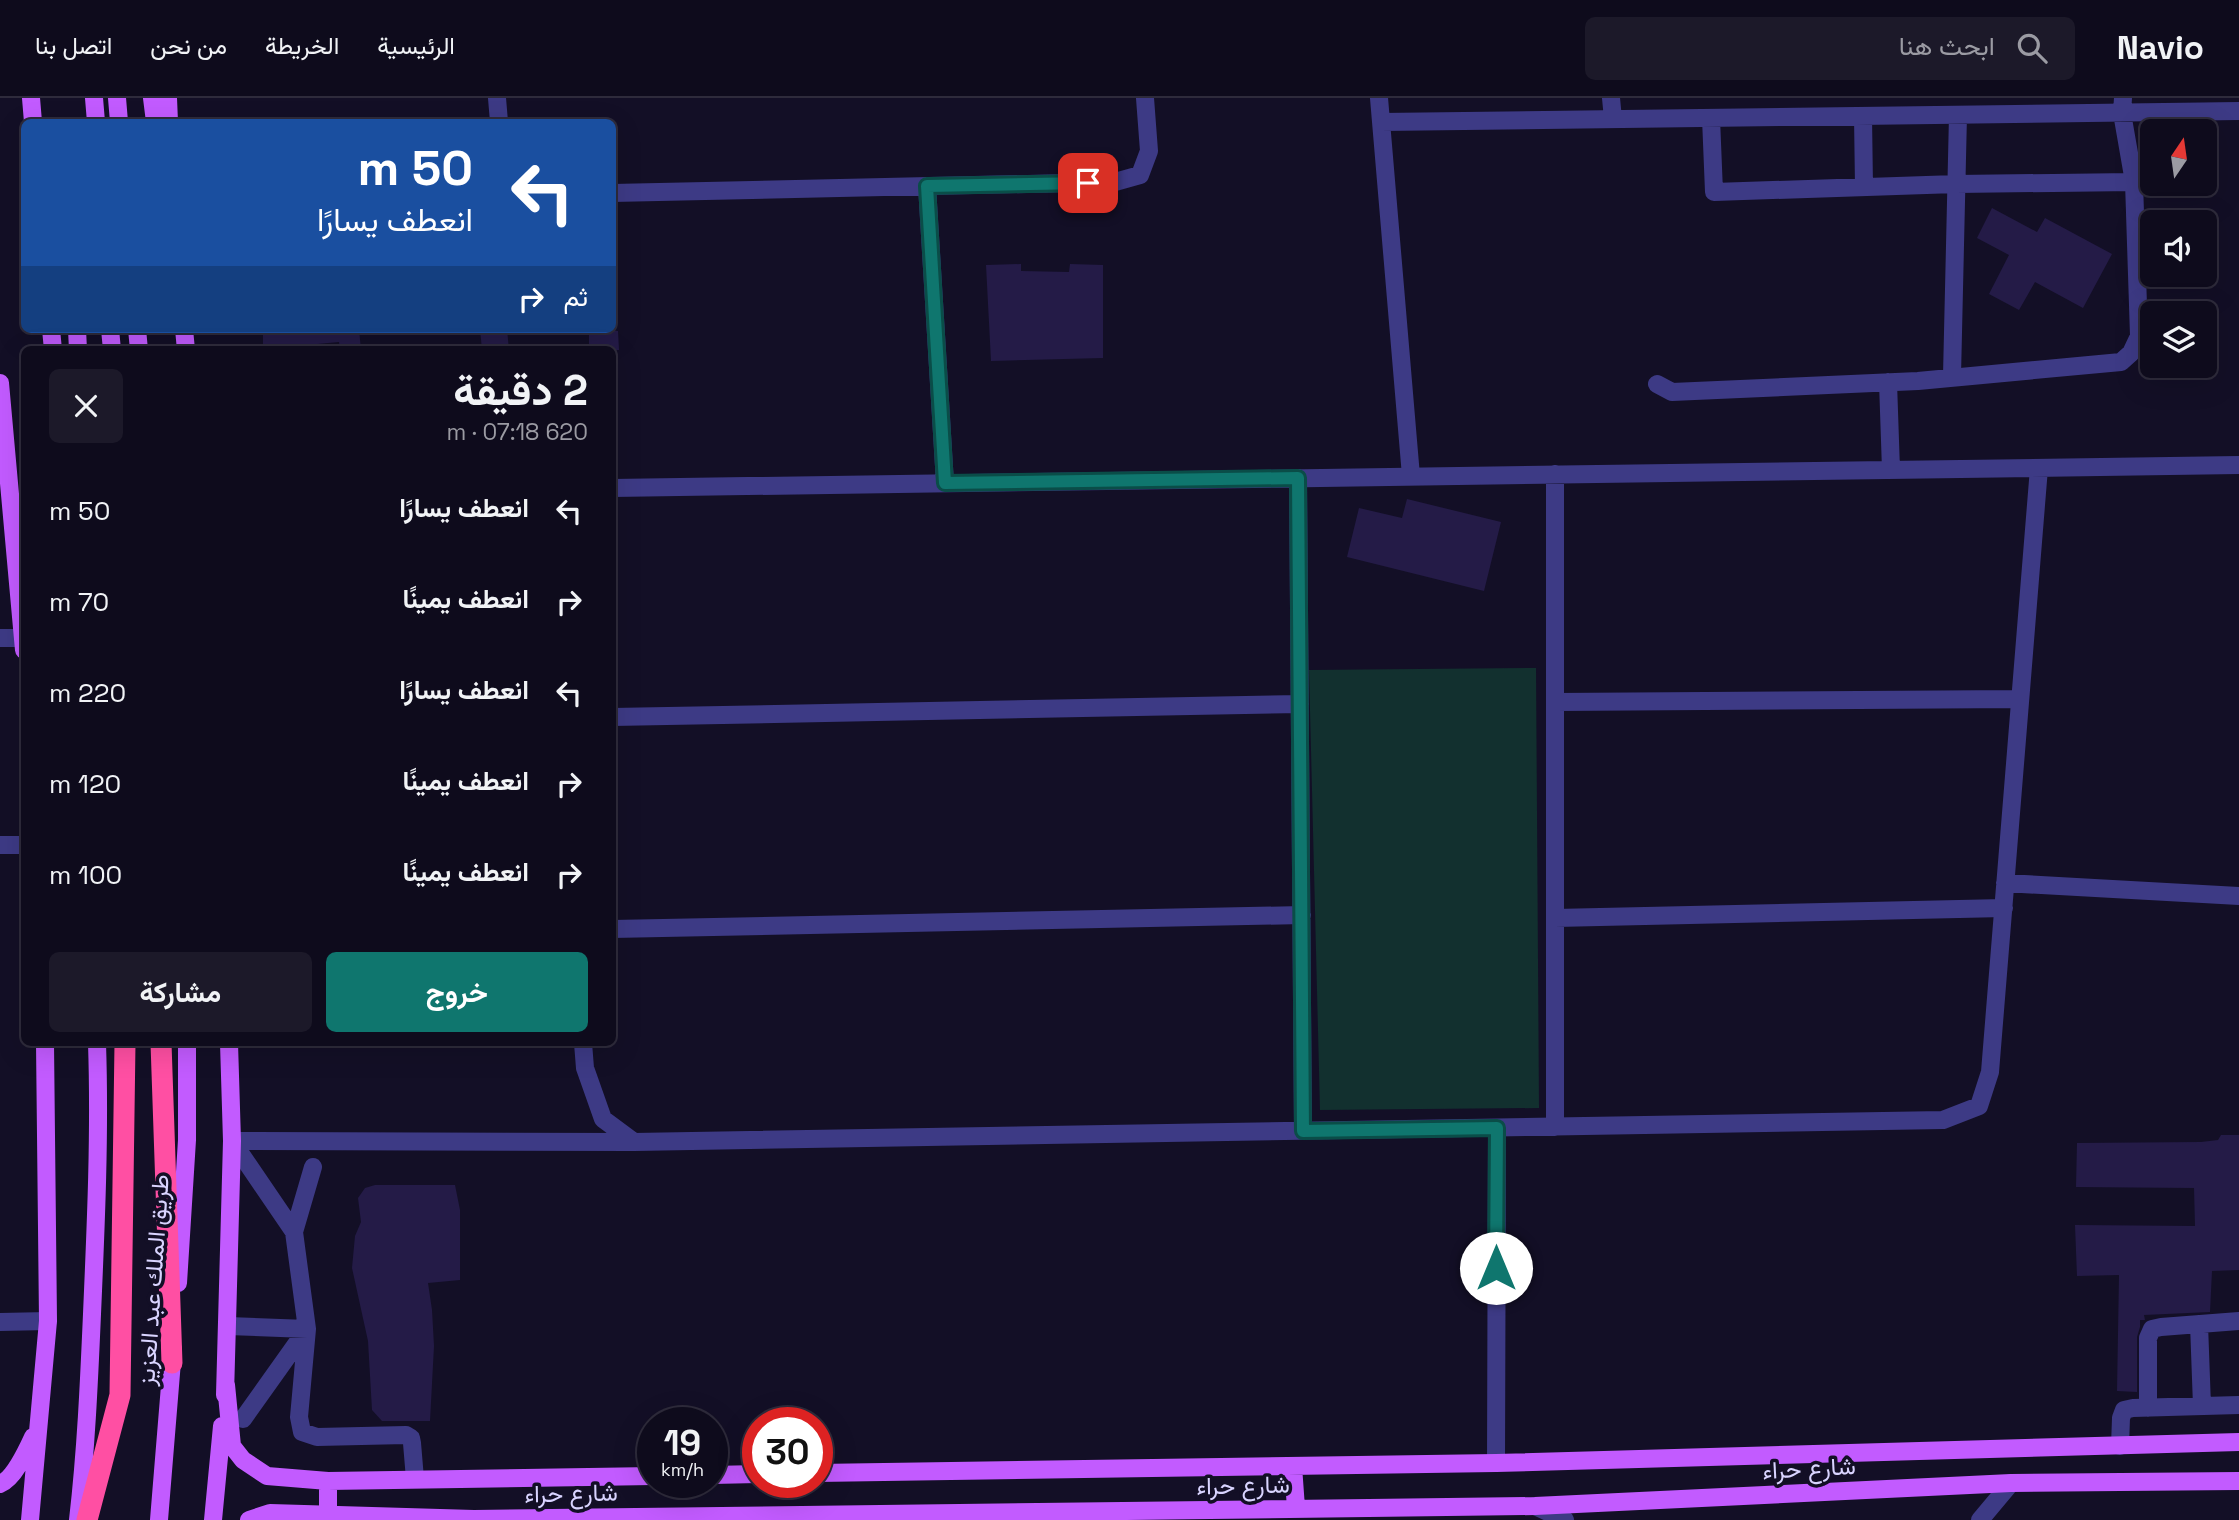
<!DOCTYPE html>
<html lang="ar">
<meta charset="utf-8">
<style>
:root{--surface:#0e0b1c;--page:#1c1929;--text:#f1f3f6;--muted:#9b9ba3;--line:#2e2b3b;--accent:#0f766e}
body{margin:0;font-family:"Space Grotesk",Vazirmatn,sans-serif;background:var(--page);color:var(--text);direction:rtl;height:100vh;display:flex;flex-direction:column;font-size:26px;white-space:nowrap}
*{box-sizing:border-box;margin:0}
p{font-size:23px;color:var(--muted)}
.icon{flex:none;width:38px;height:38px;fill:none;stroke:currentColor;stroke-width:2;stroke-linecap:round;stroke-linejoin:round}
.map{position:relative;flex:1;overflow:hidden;direction:ltr}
.sheet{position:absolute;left:21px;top:248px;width:595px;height:700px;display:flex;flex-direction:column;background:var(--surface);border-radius:10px;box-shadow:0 7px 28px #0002,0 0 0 2px var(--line);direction:rtl}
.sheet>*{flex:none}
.top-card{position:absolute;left:21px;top:21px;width:595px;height:214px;border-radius:10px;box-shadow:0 7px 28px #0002,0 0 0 2px var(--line);direction:rtl;background:#1a4fa0;color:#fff;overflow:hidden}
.needle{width:46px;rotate:13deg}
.tools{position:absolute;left:2140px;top:21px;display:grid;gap:14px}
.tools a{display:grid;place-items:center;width:77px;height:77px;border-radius:10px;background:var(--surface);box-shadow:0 7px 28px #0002,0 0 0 2px var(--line);font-size:35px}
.speed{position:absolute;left:637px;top:1309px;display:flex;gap:14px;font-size:35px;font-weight:700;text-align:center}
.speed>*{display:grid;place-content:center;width:91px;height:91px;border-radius:50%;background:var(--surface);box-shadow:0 7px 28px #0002,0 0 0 2px var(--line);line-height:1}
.speed small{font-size:18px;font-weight:400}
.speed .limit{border:10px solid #d22;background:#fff;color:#111}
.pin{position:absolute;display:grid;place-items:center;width:60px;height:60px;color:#fff;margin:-30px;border-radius:14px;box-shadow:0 4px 10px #0006}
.me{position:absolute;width:77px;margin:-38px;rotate:0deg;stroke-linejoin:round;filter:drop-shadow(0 0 5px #0008)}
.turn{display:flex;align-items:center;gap:24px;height:147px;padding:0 28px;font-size:32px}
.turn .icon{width:91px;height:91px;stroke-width:2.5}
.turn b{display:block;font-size:49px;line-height:60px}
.then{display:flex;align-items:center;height:66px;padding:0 28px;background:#0003;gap:14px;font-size:26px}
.round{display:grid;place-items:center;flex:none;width:74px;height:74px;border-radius:10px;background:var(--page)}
.summary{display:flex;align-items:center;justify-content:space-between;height:119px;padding:0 28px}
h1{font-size:42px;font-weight:700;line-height:52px}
.action{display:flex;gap:14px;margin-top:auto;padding:14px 28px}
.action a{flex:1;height:80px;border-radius:10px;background:var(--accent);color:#fff;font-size:28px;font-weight:700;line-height:80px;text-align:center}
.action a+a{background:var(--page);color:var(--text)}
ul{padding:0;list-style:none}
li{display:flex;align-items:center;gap:21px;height:91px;padding:0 28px}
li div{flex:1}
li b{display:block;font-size:26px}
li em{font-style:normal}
header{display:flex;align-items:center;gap:42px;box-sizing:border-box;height:98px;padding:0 35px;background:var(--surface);border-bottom:2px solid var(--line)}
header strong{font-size:33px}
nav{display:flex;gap:38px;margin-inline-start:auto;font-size:24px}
.search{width:490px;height:63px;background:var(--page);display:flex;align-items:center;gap:18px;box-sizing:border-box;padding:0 24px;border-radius:10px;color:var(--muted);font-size:26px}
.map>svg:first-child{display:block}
.green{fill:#12302f}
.building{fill:#241b47}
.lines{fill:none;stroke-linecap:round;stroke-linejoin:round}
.minor{stroke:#3d3a85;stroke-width:18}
.major{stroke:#c25bff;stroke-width:18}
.highway{stroke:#ff4fa3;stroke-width:21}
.route-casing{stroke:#0a4d48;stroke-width:18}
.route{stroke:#0f766e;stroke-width:12}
.labels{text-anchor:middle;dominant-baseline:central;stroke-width:7;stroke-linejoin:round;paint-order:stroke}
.street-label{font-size:24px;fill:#d9d4ff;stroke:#130f26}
</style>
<header>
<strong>Navio</strong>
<div class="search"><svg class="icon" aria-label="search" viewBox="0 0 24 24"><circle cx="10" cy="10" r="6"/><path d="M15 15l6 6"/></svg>ابحث هنا</div>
<nav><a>الرئيسية</a><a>الخريطة</a><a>من نحن</a><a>اتصل بنا</a></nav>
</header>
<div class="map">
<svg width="2239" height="1422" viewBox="0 0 2239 1422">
<rect width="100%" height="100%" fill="#130f26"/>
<path class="green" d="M1536,570L1539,1010L1320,1012L1309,572Z"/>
<path class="building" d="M1992,110L2037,134L2045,120L2112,156L2083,210L2035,184L2019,212L1989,196L2009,157L1977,140Z
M1021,166V173L1069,174L1070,166L1103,167V260L991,263L986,167Z
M263,231H359L361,252H340L339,244L263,251Z
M480,231H507L509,252H482Z
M596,231L618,233L619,252H589V236L596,235Z
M1407,401L1501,424L1484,493L1347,459L1359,410L1402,420Z
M2221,1037H2239V1172L2212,1173L2210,1214L2144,1217L2145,1222H2140V1229L2137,1239V1294L2117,1293L2119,1177L2077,1178L2075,1127L2195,1128L2194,1090L2076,1089L2077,1045L2201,1044L2218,1042Z
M375,1087H455L460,1112V1182L428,1185L432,1212L434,1248L430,1323H382L372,1312L368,1243L352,1170L355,1138L361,1124L358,1100L365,1090Z"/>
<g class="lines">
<path class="minor" d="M497,0L499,24
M1379,0L1411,378
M1611,0L1613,21
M1863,18L1864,89
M1711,20L1714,94L1956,86L2134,84
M1381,24L2239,13
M927,88L945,385
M612,95L1115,84L1140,77L1149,53L1145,0
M1952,278L1958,17
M1888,284L1891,372
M1657,286L1672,294L1918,283L2121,264L2131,255L2139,238L2134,84L2122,15L2123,0
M1555,376V1029
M1298,380L1303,1033
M612,390L2239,367
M0,540H24
M1555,604L2020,601
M612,619L1300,606
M0,747H24
M2005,785L2239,798
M1555,820L2004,810
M612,831L1302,817
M583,945L585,970L603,1021L634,1044L1943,1022L1979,1008L1990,974L2039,370
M232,1043L294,1134L307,1231L299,1319L302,1334L317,1339L406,1337L411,1340L412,1345L415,1381
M232,1043L634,1044
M294,1134L313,1069
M0,1224L48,1223
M2199,1226L2202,1308
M228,1228L307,1231L243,1321
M2148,1310V1240L2152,1231L2161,1229L2239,1223
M2120,1348L2121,1320L2124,1312L2133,1310L2239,1307
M1496,1365L1497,1030
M1535,1408L1565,1422
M1980,1422L2011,1385"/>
<path class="major" d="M31,0L33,24
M94,0L96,24
M117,0L119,24
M152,0L155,24
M168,0L169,24
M51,231L53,252
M77,231L78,252
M110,231L112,252
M137,231L139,252
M184,231L186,252
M0,285L24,552
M178,1185L187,1042V945
M226,1287L232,1348L243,1362L267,1378L328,1383L653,1378
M225,1297L232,1043L229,945
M1293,1368L1296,1410
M817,1375L1496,1365L2239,1344
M712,1377L758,1376
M328,1383V1416
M0,1386C14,1381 27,1352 33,1339
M30,1422L48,1223L45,945
M78,1422C86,1353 89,1285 92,1216C96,1125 100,1035 97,945
M159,1422L173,1251
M213,1422L222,1328
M249,1422L270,1415L474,1421L1535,1408L2011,1385L2239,1383"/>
<path class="highway" d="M161,945L172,1265
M87,1422L120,1297L125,945"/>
</g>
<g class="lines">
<g class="route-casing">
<path id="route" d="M1088,85L927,88L945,385L1298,380L1303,1033L1497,1030L1496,1170"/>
</g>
<use href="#route" class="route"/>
</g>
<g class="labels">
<g class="street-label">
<text transform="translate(153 1182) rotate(-86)">طريق الملك عبد العزيز</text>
<text transform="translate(1809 1370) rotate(-3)">شارع حراء</text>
<text transform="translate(1243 1387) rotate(-1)">شارع حراء</text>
<text transform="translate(571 1395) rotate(-1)">شارع حراء</text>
</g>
</g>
</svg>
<div class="tools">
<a><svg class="needle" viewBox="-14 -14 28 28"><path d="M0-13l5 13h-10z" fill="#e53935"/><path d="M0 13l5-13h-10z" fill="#9b9ba3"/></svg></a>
<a><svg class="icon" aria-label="sound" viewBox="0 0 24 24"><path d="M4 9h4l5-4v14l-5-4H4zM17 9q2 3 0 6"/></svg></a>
<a><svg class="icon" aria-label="layers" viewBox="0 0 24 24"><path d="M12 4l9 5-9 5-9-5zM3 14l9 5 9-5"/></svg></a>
</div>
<div class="speed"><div>19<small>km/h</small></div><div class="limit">30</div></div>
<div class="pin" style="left:1088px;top:85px;background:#d93025"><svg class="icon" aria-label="arrive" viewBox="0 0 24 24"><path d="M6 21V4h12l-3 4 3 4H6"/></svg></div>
<svg class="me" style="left:1496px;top:1170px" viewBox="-20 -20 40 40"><circle r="19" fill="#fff"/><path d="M0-13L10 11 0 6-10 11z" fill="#0f766e"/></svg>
<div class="top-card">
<div class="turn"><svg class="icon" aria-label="left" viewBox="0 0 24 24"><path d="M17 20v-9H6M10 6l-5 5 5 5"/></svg><div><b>50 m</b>انعطف يسارًا</div></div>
<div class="then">ثم<svg class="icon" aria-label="right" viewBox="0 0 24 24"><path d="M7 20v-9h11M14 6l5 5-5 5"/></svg></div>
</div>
<section class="sheet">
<div class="summary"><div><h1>2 دقيقة</h1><p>620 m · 07:18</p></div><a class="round"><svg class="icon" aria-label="close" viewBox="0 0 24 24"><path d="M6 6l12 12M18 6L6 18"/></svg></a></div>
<ul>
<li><svg class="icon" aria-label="left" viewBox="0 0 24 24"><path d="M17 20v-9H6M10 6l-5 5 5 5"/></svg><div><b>انعطف يسارًا</b></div><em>50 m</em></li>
<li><svg class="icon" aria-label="right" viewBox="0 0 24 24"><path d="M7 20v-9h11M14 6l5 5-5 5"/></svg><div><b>انعطف يمينًا</b></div><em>70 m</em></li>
<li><svg class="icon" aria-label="left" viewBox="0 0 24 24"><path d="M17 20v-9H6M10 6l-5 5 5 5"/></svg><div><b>انعطف يسارًا</b></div><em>220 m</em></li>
<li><svg class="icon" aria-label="right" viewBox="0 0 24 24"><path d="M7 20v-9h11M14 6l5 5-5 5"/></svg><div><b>انعطف يمينًا</b></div><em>120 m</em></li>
<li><svg class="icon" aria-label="right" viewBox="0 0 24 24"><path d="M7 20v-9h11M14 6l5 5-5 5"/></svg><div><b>انعطف يمينًا</b></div><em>100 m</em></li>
</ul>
<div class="action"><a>خروج</a><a>مشاركة</a></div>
</section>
</div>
